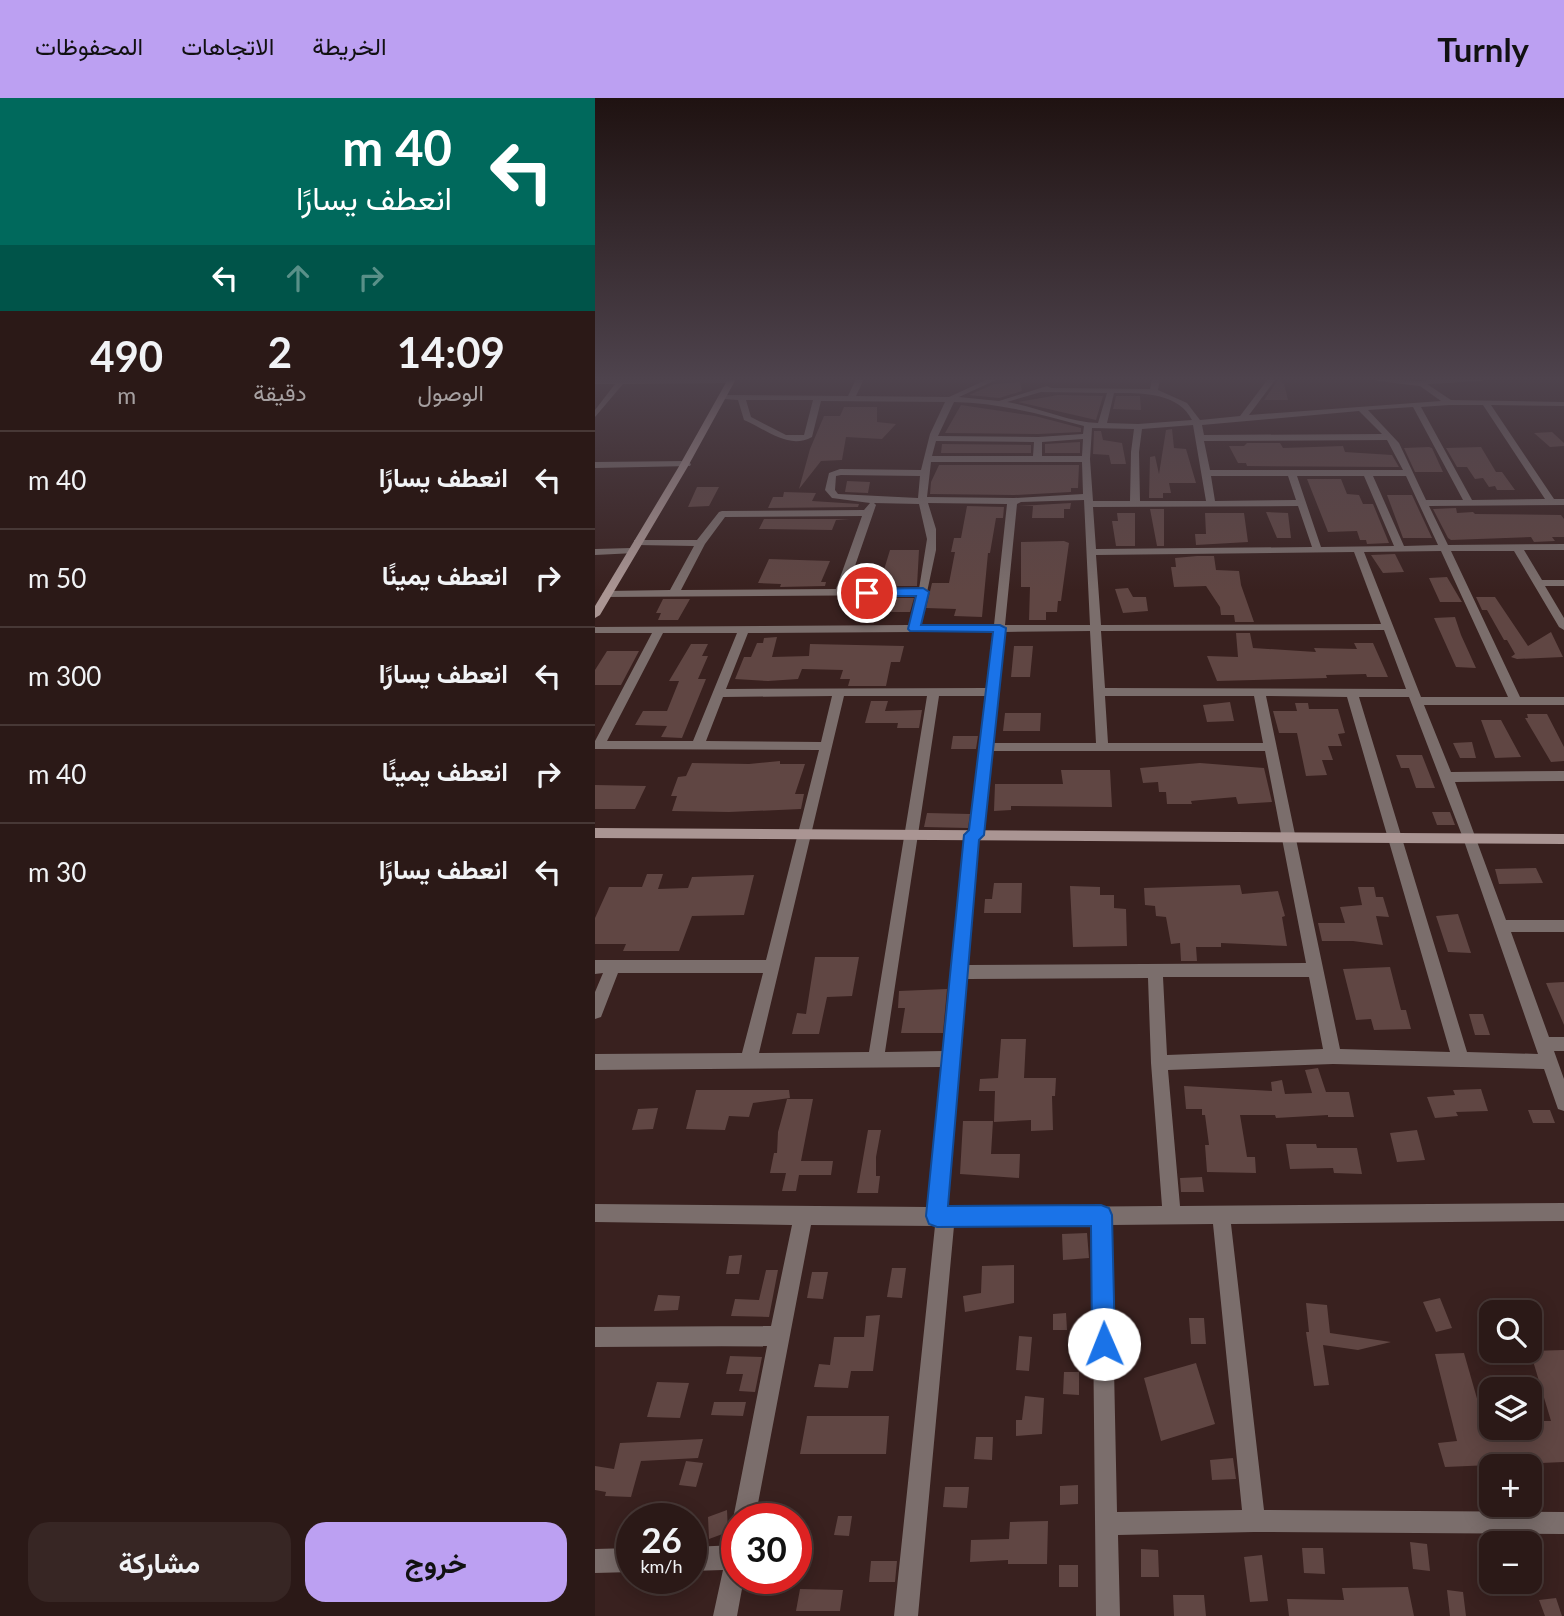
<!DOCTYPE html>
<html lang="ar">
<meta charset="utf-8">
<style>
:root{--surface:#2b1917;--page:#372624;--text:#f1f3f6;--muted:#a6a0a1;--line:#473836;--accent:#bca0f2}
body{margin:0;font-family:Lato,Vazirmatn,sans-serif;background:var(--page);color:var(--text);direction:rtl;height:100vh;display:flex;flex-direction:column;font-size:26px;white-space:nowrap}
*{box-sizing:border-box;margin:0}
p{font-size:23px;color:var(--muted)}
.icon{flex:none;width:38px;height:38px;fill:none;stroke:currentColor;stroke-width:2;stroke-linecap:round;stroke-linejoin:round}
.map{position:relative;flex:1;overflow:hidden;direction:ltr}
.side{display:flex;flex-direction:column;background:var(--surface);width:595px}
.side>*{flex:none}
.top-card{background:#00695c;color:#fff;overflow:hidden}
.controls{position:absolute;left:884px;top:1202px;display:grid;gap:14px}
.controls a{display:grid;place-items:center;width:63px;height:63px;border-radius:14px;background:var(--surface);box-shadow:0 4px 18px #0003,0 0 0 2px var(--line);font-size:35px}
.speed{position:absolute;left:21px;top:1405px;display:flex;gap:14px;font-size:35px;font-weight:700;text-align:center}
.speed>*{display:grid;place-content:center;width:91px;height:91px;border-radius:50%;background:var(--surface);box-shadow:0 4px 18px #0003,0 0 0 2px var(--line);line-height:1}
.speed small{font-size:18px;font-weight:400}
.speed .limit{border:10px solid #d22;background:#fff;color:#111}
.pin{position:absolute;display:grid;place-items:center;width:60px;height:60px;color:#fff;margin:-30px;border:4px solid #fff;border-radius:50%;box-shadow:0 2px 7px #0007}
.me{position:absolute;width:77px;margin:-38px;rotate:359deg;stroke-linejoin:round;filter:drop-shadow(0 0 5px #0008)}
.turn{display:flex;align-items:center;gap:24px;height:147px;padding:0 28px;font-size:32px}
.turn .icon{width:91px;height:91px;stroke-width:2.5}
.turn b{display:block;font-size:49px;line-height:60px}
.lanes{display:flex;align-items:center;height:66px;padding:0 28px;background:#0003;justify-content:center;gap:35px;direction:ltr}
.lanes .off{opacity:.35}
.eta{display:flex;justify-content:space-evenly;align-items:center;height:119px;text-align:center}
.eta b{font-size:42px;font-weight:700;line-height:49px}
.action{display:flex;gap:14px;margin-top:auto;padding:14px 28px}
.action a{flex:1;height:80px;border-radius:21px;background:var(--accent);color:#111;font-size:28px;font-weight:700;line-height:80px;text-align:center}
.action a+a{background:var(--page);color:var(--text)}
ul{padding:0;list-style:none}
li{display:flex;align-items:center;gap:21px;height:98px;padding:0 28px;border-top:2px solid var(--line)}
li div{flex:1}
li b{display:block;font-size:26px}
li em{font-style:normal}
header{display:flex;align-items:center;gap:42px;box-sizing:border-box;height:98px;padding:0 35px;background:var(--accent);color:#111}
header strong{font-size:33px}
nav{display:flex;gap:38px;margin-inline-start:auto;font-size:24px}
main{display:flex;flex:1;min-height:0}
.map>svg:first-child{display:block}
.building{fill:#604643}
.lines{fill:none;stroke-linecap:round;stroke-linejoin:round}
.street{fill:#7b6e6c;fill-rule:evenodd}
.secondary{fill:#aa9593;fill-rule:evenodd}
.route{fill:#1a73e8;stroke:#114b97;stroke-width:2}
</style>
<header>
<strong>Turnly</strong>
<nav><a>الخريطة</a><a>الاتجاهات</a><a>المحفوظات</a></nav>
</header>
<main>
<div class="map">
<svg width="969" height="1518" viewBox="0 0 969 1518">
<rect width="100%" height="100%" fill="#39211f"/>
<path class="building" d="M684,281L689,286L693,302H669Z
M425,284L427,293L404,300L374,297L399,286Z
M463,297L508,298L501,322L423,304Z
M521,298H545L546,312L518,311Z
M366,307L440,318L486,330V334L443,336L350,335Z
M249,309H282V324L301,326L287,341L251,339L247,362L226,363L204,391L215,351L229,318H245Z
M577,331L579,350L591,351L601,385H574L576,395H568V400H554L555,359L560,358L564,376L571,332Z
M499,333H506L508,342L527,345L531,366H516L514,357L498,356Z
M957,334L969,345V348L955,349L939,335Z
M485,344V355H450V346Z
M652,345H685L688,350L748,348L750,354L797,357L804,369L652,368L651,365H643L634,348H649Z
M347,346L436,347V355H346Z
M834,349L837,350L848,374H820L809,350Z
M886,349L901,374H907L920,392H902L900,388L894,389L888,380L880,381L872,369H862L851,350Z
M344,367H484L483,390H476V394L419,397L335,396L336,384Z
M712,381H746L752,396L764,397L768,406H778L794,445L772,446L771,442H765L762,433L733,434Z
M252,383L275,384L273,395L250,394Z
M102,389H124L114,408L93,409Z
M189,394L221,395L217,403L264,406L263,409L173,410L178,399H188Z
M792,397H817L837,440H808Z
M476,405L475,411H469V420H437L438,408H424Z
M372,408L409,409L408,420H401L395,455H393L387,519L359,518L361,511L331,510L337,485H354L360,454H356L359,440H366Z
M861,410L862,415L878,414L880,416L966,417L969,421V439H957L960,443L939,444L936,439L856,442L853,440L838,411Z
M555,411H569V448H562Z
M671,414L693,415L696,440H682Z
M522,415H540V448H521L517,423H523Z
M610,415H649L653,444L601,447L600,436H611Z
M169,421H255L241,422L237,432L164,431Z
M469,443L474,445L466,503H463L462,514H451V522H434L435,489H426V444Z
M295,452H324L322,488H284Z
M800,456L809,474L788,475L776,457Z
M602,458H619L621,472L644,473L646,487L659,524H640L639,517H626L625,509L611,488L579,489L576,469H581L580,460Z
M174,461L235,463L226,484H231L230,488L185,489L186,486L163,485Z
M852,479L865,501L867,504H845L834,480Z
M533,490L538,499H551L553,513L528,515L520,491Z
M881,499H900L933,548L956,534L968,559L922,561L916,559L920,556L912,542H909L892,512H887Z
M282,500H319L315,514H279Z
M68,501H95L83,522H63L66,515H61Z
M860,519L866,537L881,570L861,569L839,520Z
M641,535H655L658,550L721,554L719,550L762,551L759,545H778L793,579H772L771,576L731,577L732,580L622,583L612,558L643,559Z
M182,539L177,559L214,558L215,546L309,548L305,564H296L291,588H253L255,581H245L248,572L207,571L203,581L173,583L140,581L149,559H156L162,545H168L169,540Z
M96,546H113L107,558H113L103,581H111L87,640L66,639L72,628L40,627L48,613H72L84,583H74Z
M419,548H438L435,579H416Z
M12,553H44L26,587H0V572Z
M276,603H293L290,613L327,612L324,630H302L303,625H270Z
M635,604L639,623L612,624L608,607Z
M700,605H713L714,611H743L750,635L743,636L747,648H733L738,662H727L732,677L711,678L702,635H684L678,613H702Z
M410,615H446L445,633H408Z
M932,616H952L969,649V663L956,664L930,620H933Z
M886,622H906L926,659L900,660Z
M358,638H383L381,651H356Z
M877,644L881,660H865L858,645Z
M801,657H827L840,690H821L814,670H806Z
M185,663V666H210L200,696H209L206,711L134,714L77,713L82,698H76L83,679L91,678L97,665L154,666Z
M605,665L669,670L677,704L643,706L641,699L606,702L596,703L597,706H572L571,694H564L563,684L548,685L545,670Z
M466,672H515L517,709L416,708V712L399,713L400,686H468Z
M0,687L51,688L40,711H0Z
M837,714H855L860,727H842Z
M332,715L375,716L373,730L329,729Z
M941,770L948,785L904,786L900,771Z
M52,776H68L63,791L93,790L97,779L159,777L149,817L97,818L84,853H28L31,846H0V820L14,789H47Z
M399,785H427L426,815H389L390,801H397Z
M645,787L647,796L683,793L690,818L687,819L692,848L626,845V849H601L602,863H586L585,845L576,846L571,819L561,818L560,808L550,807L549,790Z
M475,788L505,789V797H519V810L531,811L532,848L478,849Z
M763,789H779L781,799H788L794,819L781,818L788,847L758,843H727L723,825H750L745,809L767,807Z
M863,816L876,855L853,854L841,818Z
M220,859H264L257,898L232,899L224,936H197L202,915L211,916Z
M795,869L806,912H811L816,931L779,932L776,921L761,922L748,871Z
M969,884V927L951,885Z
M352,891L348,935H306L310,910H303L304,893Z
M874,916H888L895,937H880Z
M406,941H431L429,980H461L460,998H457L458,1032L436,1033V1022L399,1024L400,993H384L385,981L403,980Z
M723,970L731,994H754L759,1019H733V1017L681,1020L680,1017H645L652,1059H660L661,1075L612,1074L610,1047H614L610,1017H607V1011H591L589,988L677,993L676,984L687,982L690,996L717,995L710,972Z
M886,991L893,1013L861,1014L863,1018L840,1020L832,999L860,997L858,992Z
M101,992H194L195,1000L158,1005L154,1019L134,1018L130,1032L91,1031Z
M192,1001H218L206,1063H238L236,1077H204L201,1093H187L191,1075H175L179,1055H182L183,1034Z
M63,1010L58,1031L37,1032L43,1011Z
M933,1012H955L960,1025H938Z
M368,1023H398L396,1056H425L424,1080L365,1076Z
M273,1032H286L281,1059V1078H285L283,1095H262Z
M822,1032L830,1062L802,1064L795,1035Z
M691,1046H721L722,1050H762L767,1076L739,1075L738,1070L695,1071Z
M607,1079L609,1094H586L585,1080Z
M492,1135L494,1160L468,1162L467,1136Z
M147,1157L144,1176H131L134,1158Z
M419,1167V1205L370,1214L368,1198L386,1195L387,1168Z
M297,1170H311L307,1200L292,1199Z
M171,1172H183L174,1219L136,1218L140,1201L164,1202Z
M217,1174H233L228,1201L212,1200Z
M63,1197L85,1198L83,1212L59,1213Z
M845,1200L857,1230L841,1234L828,1204Z
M711,1205L732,1207L735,1235L796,1244L763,1252L728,1247L734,1287L719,1288L711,1234H714Z
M471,1215L472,1232H458V1216Z
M285,1217L278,1273H256L253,1290L219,1289L224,1266L235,1267L239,1239H269L271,1218Z
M594,1220H609L611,1246H596Z
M424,1238L437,1239L434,1273L421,1272Z
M969,1252V1364L850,1369L843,1345L862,1343L840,1256L869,1255L889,1325H896V1330H934V1323H956L935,1253Z
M135,1258L167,1259L160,1294L144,1293L148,1276H131Z
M601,1265L620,1326L566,1343L549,1280Z
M469,1274H484V1297L468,1296Z
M62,1284L94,1285L85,1320L52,1319Z
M430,1298L449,1300L447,1336L421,1338V1322H427Z
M119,1304H151L148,1318L116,1317Z
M212,1318H294L291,1356H205Z
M381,1339H398L397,1362L379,1361Z
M108,1341L103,1360L46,1363L36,1399L10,1398L11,1394L0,1392V1368L19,1371L25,1345Z
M638,1360L641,1381L617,1382L615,1362Z
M91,1363L108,1365L101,1389L84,1387Z
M483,1387V1406L465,1407V1388Z
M350,1389H374L372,1410L348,1409Z
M132,1412L133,1434L114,1441L113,1419Z
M243,1418H257L254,1438L239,1437Z
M453,1423L452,1466H413V1462L375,1464L376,1442L414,1441L415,1424Z
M815,1444L832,1446L835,1473L818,1471Z
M707,1450H728L730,1476L709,1475Z
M546,1451L563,1452L564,1479H546Z
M667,1457L673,1503L655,1504L649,1459Z
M276,1463H302L300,1484H274Z
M464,1467H483V1489H464Z
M813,1489L819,1518H694L692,1501L749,1502L747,1490Z
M205,1491L248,1492L245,1513H201Z
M852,1492L868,1494L871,1518H855Z
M578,1497H609L611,1518H579Z
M961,1500L967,1518H950L944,1502Z"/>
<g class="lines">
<path class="street" d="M137,281L140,283L136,285L28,286L0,319V312L20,286H0V282Z
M261,281H269L261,298L354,299L393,281H403L364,299L404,303L452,288L456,290L555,291L557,281H565L563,292L592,305L605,322L645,318L673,281H681L654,317L846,303L825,288L783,283L779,281L825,283L845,281H890L886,283L832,286L856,302L969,304V308L896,307L959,401H969V407L834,408L853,447L969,446V452H929L947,482H969V488H950L969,520V532L964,529L919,453H856L925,599H969V607H829L856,674L969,673V683L860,684L911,822H969V834H916L954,939H969V953H959L969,981V1013L963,1011L949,971L738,966L573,972L585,1108L969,1105V1123L636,1126L669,1412L969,1414V1436L659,1434L523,1437L525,1518H501L497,1127L359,1128L323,1518H299L340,1128L216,1127L160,1421H142V1429L138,1421L172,1248L0,1249V1229L176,1228L197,1127L0,1124V1106L333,1109L347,969L0,972V956L147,955L168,875H23L6,919L0,921V894L8,875L0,876V862H171L224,652L0,651V643L57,535H0V529L314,527L323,497L12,499L7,496L12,493L75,492L99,448L42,447L39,446V442H102L124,414L127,413L269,412L275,405L237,400L230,392L234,375L245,371L326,372L335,336L350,304L226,303L217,339C193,352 171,331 149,322L143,302L129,301L125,299L129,297L253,298ZM446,294L512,295L503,325C473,324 443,309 412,304ZM519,295C546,295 583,294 597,322L543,326L512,325ZM151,302H218L209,337H191L156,319ZM359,304C404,305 446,316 489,328L488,336L443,339L343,338ZM854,307H888L950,401L877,402L826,309ZM818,309L868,402H831L804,345L773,312ZM764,313L787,336L609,337L607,327ZM598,327L611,403H545L544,354L547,331ZM497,330L539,331L536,354L535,403H498L495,361ZM488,341L487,358H447V344ZM792,342L808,372H615L609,343ZM341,343L439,344L438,358H337ZM336,364H487L488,396L419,400L332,399ZM246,377L325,378L323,400L243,396L240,392L241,378ZM616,378H693L701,402L620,403ZM702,378H769L799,448L726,449ZM778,378H811L843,447L809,448ZM489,402L495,527H410L422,406L426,404ZM279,405L324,406L332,441L324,491H252L281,407ZM333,405L412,406L399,527H325L341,452V431ZM703,408L717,449L501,451L498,409ZM267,418L241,491L86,492L110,446L130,419ZM846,453L913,599H826L769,454ZM759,454L786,526L506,527L501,457ZM789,532L811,591L510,590L506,533ZM495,533L501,645H398L409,534ZM320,534H398L392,590L131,591L153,535ZM68,535H142L98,643H12ZM237,598L226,644L111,643L128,599ZM249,598H332L274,954L164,955ZM344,598H391L376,732L370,737L349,953L290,954ZM510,598H659L668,645H513ZM671,598L752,599L855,954L745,951ZM764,599H814L868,740L943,956L872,954ZM397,653H670L711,865L373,867L383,742L389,737ZM568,879H714L728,951L572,957ZM553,880L556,965L567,1108L352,1110L372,881ZM618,1126L647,1412L522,1414L516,1127Z
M92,363L96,366L95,368L0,370V364Z
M36,450L40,451V455L0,457V451Z
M142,1447V1480H149L142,1518H118L128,1472L96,1473V1449Z
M37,1450V1474L0,1475V1451Z"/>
<path class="secondary" d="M133,281H141L92,370L5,517L0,520V508L83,370Z
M0,730L969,736V746L0,740Z"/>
</g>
<linearGradient id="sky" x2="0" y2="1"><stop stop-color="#1f1211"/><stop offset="0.57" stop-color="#4e434d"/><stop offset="1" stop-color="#4e434d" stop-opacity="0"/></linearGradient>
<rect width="969" height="493" fill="url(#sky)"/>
<path class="route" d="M328,490L334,494L326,527H405L411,530L389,737L384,742L353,1108L506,1107L514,1110L517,1117L520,1246L517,1254L509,1257L500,1254L497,1246L496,1128L342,1129L334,1126L331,1118L369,737L374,732L398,534L315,533L313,531L321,498H272L266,495L272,491Z"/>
</svg>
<div class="controls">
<a><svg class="icon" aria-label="search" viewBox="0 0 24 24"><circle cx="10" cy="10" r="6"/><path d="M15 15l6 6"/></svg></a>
<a><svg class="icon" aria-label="layers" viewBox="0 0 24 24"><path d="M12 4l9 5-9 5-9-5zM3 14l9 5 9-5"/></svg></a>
<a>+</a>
<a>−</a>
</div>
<div class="speed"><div>26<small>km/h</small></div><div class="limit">30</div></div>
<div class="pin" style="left:272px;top:495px;background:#d93025"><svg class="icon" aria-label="arrive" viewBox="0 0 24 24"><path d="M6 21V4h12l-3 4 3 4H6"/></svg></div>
<svg class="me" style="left:509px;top:1246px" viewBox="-20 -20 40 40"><circle r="19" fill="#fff"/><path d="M0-13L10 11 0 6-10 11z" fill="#1a73e8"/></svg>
</div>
<section class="side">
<div class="top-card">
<div class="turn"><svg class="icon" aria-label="left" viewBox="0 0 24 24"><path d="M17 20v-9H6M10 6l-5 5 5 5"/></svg><div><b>40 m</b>انعطف يسارًا</div></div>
<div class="lanes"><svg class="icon" aria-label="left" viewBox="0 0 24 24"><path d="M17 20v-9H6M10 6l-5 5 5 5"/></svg><svg class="icon off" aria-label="ahead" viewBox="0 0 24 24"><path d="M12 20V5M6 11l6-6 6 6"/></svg><svg class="icon off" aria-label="right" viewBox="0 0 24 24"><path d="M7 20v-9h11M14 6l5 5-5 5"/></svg></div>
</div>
<div class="eta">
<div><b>14:09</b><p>الوصول</p></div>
<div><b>2</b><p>دقيقة</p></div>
<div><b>490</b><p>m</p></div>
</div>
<ul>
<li><svg class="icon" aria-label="left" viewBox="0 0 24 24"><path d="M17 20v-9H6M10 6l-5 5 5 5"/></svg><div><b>انعطف يسارًا</b></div><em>40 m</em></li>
<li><svg class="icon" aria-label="right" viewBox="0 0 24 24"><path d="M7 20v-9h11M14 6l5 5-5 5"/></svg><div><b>انعطف يمينًا</b></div><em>50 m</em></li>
<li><svg class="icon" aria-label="left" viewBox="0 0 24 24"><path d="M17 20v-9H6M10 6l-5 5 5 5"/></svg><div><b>انعطف يسارًا</b></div><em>300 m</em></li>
<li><svg class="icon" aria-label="right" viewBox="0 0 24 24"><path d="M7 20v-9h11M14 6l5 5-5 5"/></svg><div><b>انعطف يمينًا</b></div><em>40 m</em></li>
<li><svg class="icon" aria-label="left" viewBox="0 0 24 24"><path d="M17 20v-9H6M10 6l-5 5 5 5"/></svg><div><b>انعطف يسارًا</b></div><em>30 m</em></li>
</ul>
<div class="action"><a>خروج</a><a>مشاركة</a></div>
</section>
</main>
